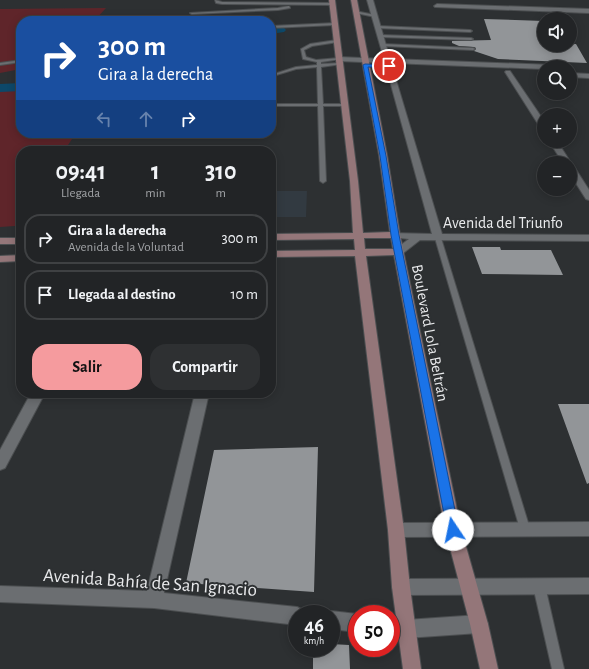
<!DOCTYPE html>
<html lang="es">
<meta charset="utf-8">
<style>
:root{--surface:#222426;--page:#2e3032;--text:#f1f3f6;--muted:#a2a4a7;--line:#3f4143;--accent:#f59b9e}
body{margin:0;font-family:"Alegreya Sans",sans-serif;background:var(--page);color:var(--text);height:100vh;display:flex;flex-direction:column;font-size:15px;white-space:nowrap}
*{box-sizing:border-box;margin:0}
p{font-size:13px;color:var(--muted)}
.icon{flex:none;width:22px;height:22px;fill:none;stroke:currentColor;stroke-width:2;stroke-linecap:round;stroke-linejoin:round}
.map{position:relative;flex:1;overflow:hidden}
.panel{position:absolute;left:16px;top:146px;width:260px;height:252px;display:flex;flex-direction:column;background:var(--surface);border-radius:16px;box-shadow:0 2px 10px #0003,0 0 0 1px var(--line)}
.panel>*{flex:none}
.hud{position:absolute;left:16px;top:16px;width:260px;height:122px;border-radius:16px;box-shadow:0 2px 10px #0003,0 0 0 1px var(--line);background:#1a4fa0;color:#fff;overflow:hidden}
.tools{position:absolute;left:537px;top:12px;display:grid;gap:8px}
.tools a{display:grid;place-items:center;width:40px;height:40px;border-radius:50%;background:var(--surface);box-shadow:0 2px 10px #0003,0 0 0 1px var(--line);font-size:20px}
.speed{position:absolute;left:288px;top:605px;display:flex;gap:8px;font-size:20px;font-weight:700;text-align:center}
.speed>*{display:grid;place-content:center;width:52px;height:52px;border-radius:50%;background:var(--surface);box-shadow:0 2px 10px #0003,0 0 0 1px var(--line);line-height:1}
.speed small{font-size:10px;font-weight:400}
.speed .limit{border:6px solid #d22;background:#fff;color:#111}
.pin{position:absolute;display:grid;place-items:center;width:34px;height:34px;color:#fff;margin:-17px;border:2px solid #fff;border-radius:50%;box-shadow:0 1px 4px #0007}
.me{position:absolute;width:44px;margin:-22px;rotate:349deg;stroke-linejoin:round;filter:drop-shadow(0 0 3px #0008)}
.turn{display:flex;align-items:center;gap:14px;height:84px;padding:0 16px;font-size:18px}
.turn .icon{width:52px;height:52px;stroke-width:2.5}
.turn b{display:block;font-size:28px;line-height:34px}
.lanes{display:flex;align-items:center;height:38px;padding:0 16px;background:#0003;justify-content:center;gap:20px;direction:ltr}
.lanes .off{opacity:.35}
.eta{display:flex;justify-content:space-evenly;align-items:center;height:68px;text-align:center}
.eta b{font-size:24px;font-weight:700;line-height:28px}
.primary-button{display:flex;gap:8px;margin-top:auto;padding:8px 16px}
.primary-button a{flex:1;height:46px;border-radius:16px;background:var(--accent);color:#111;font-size:16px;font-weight:700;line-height:46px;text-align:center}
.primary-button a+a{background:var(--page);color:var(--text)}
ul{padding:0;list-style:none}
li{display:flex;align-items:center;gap:12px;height:50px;margin:0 8px 6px;padding:0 8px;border:2px solid var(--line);border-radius:16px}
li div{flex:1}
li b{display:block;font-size:15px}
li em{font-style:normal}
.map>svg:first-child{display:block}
.built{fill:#323a41}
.green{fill:#5f252a}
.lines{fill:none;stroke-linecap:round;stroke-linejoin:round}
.canal{fill:#0d4869;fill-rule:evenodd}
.building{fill:#929598}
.lane-casing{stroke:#4c4f51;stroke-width:2}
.street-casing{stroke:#4c4f51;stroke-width:2}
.secondary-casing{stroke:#4c4f51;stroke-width:2}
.lane{fill:#6b6e71;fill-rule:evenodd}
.street{fill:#6b6e71;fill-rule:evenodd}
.secondary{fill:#947679;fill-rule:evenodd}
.route{fill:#1a73e8;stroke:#114b97}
.labels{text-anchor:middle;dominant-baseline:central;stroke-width:4;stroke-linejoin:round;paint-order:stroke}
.street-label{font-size:16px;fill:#e9eaec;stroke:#2d3032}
.near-street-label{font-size:19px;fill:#e9eaec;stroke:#2d3032}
</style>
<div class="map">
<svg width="589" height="669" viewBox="0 0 589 669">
<rect width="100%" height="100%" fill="#2d3032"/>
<path class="built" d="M271,191H307L306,217H272L271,224Z"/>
<path class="green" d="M106,8L94,21H21V69L0,73V9Z
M21,88V133H76L64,151H21V217L15,226L0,227V90Z"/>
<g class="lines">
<path class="canal" d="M280,27L284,28L286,30L284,32L271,34V28Z
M21,83V91L0,92V84Z"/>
</g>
<path class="building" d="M484,19L544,21V45L576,44L587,63L498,59L474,51L476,48L474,47L459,46L452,43V41L491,40Z
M472,247H500L501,250H551L563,275L482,274Z
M558,404H589V483L587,484Z
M318,447L314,592L186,583L214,450Z
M331,644L349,645L350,669H313V648H331Z"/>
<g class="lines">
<g class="lane-casing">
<path id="lane" d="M215,0L222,2L332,3L334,4L332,5L222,4L216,3Z
M289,6L290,8L278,10L192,14L190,13L278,8Z
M355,11L375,15L377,16L375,17L356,13Z
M336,23L335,25L271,28V26Z
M378,26L470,30L472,31L470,32L377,28Z
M381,35L471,38L473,39L471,40L380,37Z
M337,40L338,42L312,46L304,50L306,57L316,60L339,58L341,59L321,62V64L340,63L342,64L321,67L323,104H344L346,105L344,106H323L326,181L323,183L320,181L318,106H271V104H318L317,67L296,69L273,76L271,75L296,67L317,65V62L303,59L301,49L310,44Z
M383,44L473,48L475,49L473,50L382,46Z
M21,60V62L0,65V63Z
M438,236L441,238L530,529L529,532L525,534L521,532L520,529L435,238Z
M539,581L543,582L545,586L564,669H552L533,586L535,582Z"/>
</g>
<g class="street-casing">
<path id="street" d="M367,0H373L390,59L553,65L556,67H544V69L391,63L442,234L589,235V241L420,240L402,254H394L393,252L394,250L409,239L391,237L390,235L391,233L432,234L385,63L339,61L336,59L339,57L384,59Z
M437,4L589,9V13L435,7L434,6Z
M506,71H510L544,121V129L540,127L505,72Z
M570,73L589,74V78L570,77Z
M549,141H557L571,163L570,164L573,165L589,190V200L586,199L570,174V163H563Z
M31,393H45L5,468L0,470V450Z
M195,393H209L164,593L297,607L303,610L305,614H297V625L154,608L0,602V586L147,591Z
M589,522V536L396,537L390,535L388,530L390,525L396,523Z
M589,578V594L401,595L395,593L392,587L395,581L401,579Z
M331,611L357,614V632L331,629V614H325Z
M479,615L485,618L488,624L485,630L479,633L406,638L391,636V618L406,620Z"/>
</g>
<g class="secondary-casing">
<path id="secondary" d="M329,0H335L358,181L363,233L390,232L379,155L351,0H357L387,155L400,235L461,529L488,624L498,669H480L470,624L445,529L394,255L366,256L404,530L410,587L421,669H403L392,587L388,530L355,256L271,257V251L355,250L354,239L271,240V234L353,233L350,181ZM364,238H391L393,249H365Z
M0,238H21V244H0Z
M21,255V261L0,262V256Z"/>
</g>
<use href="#lane" class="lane"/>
<use href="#street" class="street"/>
<use href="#secondary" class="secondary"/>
</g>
<path class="route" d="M365,64L389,65L391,66L389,68L368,67L386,156L399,235L459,530L457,533L453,535L448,533L447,530L391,235L380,156L363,65Z"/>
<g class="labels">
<g class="street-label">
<text x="503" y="223">Avenida del Triunfo</text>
<text transform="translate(430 333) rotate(79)">Boulevard Lola Beltrán</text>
</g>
<g class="near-street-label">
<text transform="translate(150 583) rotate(4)">Avenida Bahía de San Ignacio</text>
</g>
</g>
</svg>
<div class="tools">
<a><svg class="icon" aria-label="sound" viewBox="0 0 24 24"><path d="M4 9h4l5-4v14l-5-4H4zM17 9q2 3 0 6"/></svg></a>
<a><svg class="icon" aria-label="search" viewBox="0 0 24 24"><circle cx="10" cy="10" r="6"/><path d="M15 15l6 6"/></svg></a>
<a>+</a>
<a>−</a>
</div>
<div class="speed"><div>46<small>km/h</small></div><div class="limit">50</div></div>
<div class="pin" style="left:389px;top:66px;background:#d93025"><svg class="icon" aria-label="arrive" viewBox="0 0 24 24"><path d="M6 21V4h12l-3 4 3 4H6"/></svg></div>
<svg class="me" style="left:453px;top:530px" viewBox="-20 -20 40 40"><circle r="19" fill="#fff"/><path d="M0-13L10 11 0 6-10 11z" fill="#1a73e8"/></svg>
<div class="hud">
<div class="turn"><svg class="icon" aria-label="right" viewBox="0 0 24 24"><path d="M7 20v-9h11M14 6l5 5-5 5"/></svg><div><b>300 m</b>Gira a la derecha</div></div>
<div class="lanes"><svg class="icon off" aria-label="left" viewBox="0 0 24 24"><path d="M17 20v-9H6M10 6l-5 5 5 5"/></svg><svg class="icon off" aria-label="ahead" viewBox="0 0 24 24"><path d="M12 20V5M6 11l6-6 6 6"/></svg><svg class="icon" aria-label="right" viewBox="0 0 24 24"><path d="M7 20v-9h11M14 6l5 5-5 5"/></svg></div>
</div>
<section class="panel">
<div class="eta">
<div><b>09:41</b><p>Llegada</p></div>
<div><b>1</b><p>min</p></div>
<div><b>310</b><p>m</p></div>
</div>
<ul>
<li><svg class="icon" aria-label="right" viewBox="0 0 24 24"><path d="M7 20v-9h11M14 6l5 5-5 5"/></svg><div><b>Gira a la derecha</b><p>Avenida de la Voluntad</p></div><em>300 m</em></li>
<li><svg class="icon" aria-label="arrive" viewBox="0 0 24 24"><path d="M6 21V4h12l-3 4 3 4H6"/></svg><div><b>Llegada al destino</b></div><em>10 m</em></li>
</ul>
<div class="primary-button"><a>Salir</a><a>Compartir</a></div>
</section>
</div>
